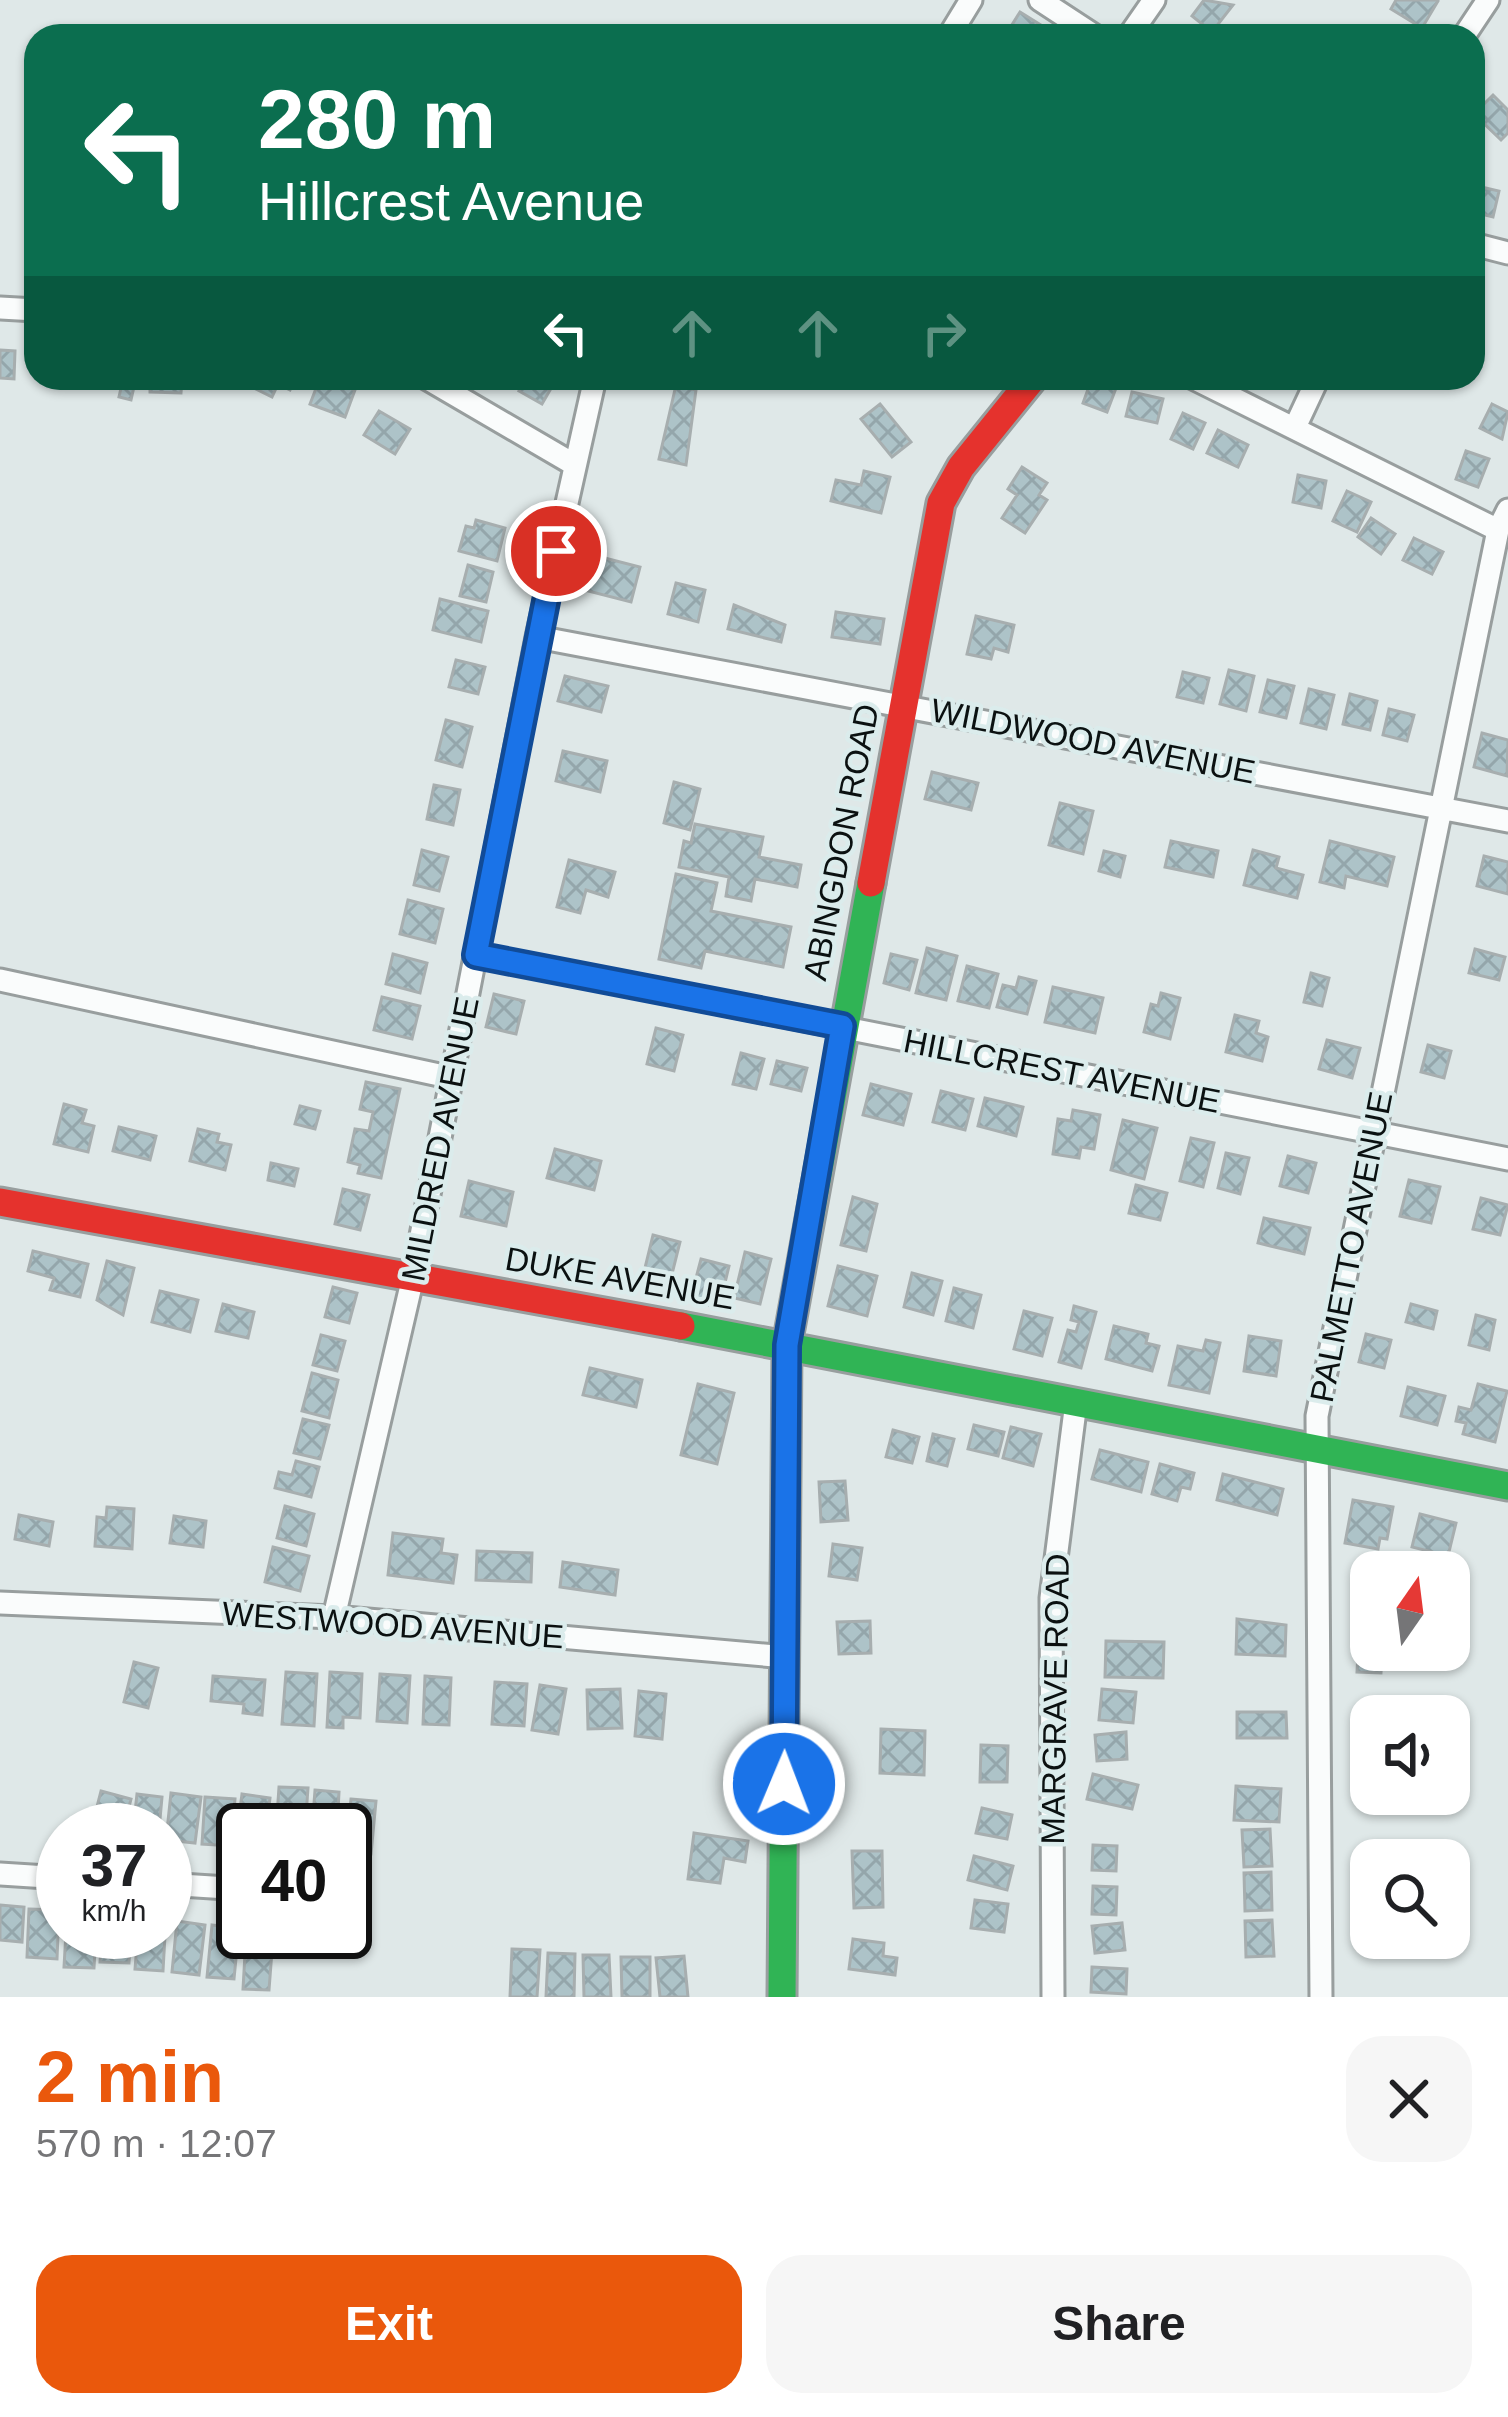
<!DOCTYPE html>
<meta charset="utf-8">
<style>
:root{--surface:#fff;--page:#f6f6f6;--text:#202124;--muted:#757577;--accent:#ea580c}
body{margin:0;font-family:Helvetica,sans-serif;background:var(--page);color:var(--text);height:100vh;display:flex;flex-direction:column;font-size:45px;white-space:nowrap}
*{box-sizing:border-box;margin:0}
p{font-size:39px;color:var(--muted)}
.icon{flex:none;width:66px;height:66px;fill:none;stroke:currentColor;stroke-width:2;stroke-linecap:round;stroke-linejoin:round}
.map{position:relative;height:1997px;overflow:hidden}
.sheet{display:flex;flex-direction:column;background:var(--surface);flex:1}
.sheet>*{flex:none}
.guide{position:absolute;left:24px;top:24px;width:1461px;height:366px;border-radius:36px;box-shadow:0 3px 9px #0004;background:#0b6e4f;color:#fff;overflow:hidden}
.needle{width:78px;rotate:14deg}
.buttons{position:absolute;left:1350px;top:1551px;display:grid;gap:24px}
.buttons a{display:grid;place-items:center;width:120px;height:120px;border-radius:24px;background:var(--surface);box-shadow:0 3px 9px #0004;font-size:60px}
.speed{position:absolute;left:36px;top:1803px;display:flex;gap:24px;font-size:60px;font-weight:700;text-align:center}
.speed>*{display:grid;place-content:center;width:156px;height:156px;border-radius:50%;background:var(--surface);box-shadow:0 3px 9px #0004;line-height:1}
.speed small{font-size:30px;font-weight:400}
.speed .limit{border:6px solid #111;border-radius:18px;background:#fff;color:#111}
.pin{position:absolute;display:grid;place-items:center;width:102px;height:102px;color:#fff;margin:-51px;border:6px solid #fff;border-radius:50%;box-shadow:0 3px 12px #0007}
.me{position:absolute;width:132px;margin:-66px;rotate:1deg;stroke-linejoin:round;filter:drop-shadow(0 0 9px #0008)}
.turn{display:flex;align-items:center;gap:42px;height:252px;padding:0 36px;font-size:54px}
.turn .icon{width:156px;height:156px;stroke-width:2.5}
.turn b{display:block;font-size:84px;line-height:102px}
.lanes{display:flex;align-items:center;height:114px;padding:0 36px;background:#0003;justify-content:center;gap:60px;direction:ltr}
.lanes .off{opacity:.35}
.round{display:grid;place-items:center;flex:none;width:126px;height:126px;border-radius:36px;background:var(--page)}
.overview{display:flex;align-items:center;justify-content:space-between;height:204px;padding:0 36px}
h1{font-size:72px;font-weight:700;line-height:90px;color:var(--accent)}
.primary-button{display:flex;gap:24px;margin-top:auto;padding:24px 36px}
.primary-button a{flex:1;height:138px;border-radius:36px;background:var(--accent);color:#fff;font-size:48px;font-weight:700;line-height:138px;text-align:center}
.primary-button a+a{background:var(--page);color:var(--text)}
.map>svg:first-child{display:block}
.building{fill:url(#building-cross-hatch);stroke:#a7aeaf;stroke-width:3}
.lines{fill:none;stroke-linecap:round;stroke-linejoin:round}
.street-casing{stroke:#989e9e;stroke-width:27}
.fast-casing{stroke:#989e9e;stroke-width:33}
.jam-casing{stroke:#989e9e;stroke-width:33}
.street{stroke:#fafcfc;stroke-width:21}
.fast{stroke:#30b455;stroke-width:27}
.jam{stroke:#e5322d;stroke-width:27}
.route-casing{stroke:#114b97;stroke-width:30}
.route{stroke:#1a73e8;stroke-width:21}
.labels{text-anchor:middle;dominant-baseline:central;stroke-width:9;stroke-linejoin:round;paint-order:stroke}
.street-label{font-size:33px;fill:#0b1111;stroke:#dbecec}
</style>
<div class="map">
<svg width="1508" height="1997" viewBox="0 0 1508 1997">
<defs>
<pattern id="building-cross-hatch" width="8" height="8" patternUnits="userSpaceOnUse" patternTransform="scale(3)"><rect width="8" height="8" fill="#adc3c8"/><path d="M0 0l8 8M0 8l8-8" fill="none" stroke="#94a6ab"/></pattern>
</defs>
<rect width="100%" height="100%" fill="#dfe8e8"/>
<path class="building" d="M1204,0L1233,5L1212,32L1192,16Z
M1396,0H1437L1438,1L1422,28L1391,9Z
M1020,12L1044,27L1038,36H1005Z
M1493,95L1508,110V133L1501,140L1474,114Z
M1473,185L1499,191L1493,217L1473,212Z
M0,350L15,351L14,379L0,378Z
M98,378H136L131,400L119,397L121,388L97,383Z
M150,378H182L181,393L150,392Z
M261,378H296L290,390L278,384L272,397L256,389Z
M320,378L355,390L345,417L310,404Z
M527,378H557L542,404L519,391Z
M1092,378L1119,380L1107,412L1083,403Z
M676,385L696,390L686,465L659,459Z
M1132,392L1163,399L1157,423L1126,416Z
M880,404L911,442L892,457L861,419Z
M1492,404L1508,412L1502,439L1480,428Z
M379,411L410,429L395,454L364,435Z
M1183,413L1205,423L1193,449L1171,439Z
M1218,430L1248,445L1238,467L1207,453Z
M1466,451L1489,459L1478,487L1456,479Z
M1022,467L1047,483L1039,495L1047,500L1025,533L1002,518L1017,495L1008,489Z
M864,471L890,477L881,513L831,501L836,480L861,485Z
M1298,475L1326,481L1321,508L1293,502Z
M1347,491L1371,502L1357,532L1333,521Z
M1371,518L1395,534L1381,554L1358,537Z
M476,520L505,528L497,561L459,551L466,526L474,528Z
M1414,538L1443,552L1432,574L1403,560Z
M597,556L640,567L631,602L588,591Z
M468,565L493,572L486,602L460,596Z
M676,583L705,590L698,622L668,614Z
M440,599L488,611L481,642L433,630Z
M734,605L785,625L781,642L728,629Z
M836,612L884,619L880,644L832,637Z
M976,616L1014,625L1008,652L994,648L991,659L967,654Z
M456,660L485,667L478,694L449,687Z
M1229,670L1254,676L1246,711L1220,704Z
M1183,672L1209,678L1203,703L1177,697Z
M565,676L608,686L601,712L558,701Z
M1268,680L1294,686L1286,718L1260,712Z
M1309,689L1334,695L1326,729L1301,723Z
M1350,694L1377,701L1370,730L1343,724Z
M1389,709L1414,715L1407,741L1383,735Z
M446,720L472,727L462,767L436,760Z
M1482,733L1508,740L1507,776L1474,767Z
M563,751L607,761L600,792L556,781Z
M932,772L978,783L971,810L925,799Z
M674,782L700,789L690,830L664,823Z
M434,785L460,790L453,825L427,819Z
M1060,803L1093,811L1083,854L1049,845Z
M695,824L763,837L759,857L801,865L797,887L755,879L751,901L726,896L729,877L679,867L684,841L691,843Z
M1171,841L1218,851L1213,877L1165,867Z
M1330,841L1394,857L1387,886L1346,876L1344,888L1320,882Z
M422,850L448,857L439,891L414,885Z
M1253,850L1279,857L1276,868L1303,875L1297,898L1244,885Z
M1104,851L1125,856L1120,877L1099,871Z
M1484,856L1508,862V894L1477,886Z
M569,860L615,872L608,897L586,890L580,913L557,907Z
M676,874L717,883L711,911L791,927L783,967L705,951L701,968L659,959Z
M408,900L443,909L435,943L400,934Z
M927,948L957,956L946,1000L916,993Z
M1475,949L1505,957L1499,980L1469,973Z
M393,954L427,963L420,993L386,984Z
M891,954L917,960L909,990L884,983Z
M967,966L998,974L989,1008L958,1001Z
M1311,973L1329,978L1322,1006L1304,1002Z
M1019,977L1036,981L1027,1014L997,1007L1003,985L1016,988Z
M1053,987L1103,998L1095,1033L1045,1022Z
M1161,993L1180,998L1170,1039L1144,1032L1151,1004L1158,1006Z
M494,994L524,1001L516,1034L486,1027Z
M382,997L420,1006L412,1039L374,1030Z
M1235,1015L1259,1021L1256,1033L1268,1037L1262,1061L1226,1052Z
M656,1028L683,1035L674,1071L647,1064Z
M1327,1040L1360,1048L1352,1078L1319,1069Z
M1428,1045L1451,1051L1444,1078L1421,1072Z
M741,1053L764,1059L756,1089L733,1084Z
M777,1061L807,1068L801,1091L771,1084Z
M366,1082L400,1089L381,1178L358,1173L360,1165L348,1162L355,1129L369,1131L373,1112L360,1109Z
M871,1084L911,1094L903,1125L863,1115Z
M941,1091L973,1099L965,1130L933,1122Z
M985,1098L1023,1107L1016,1136L978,1126Z
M64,1104L86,1110L82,1123L94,1126L88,1152L54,1144Z
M300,1106L320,1111L315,1129L295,1124Z
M1073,1110L1100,1115L1094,1149L1081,1147L1079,1158L1053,1154L1058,1119L1071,1121Z
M1123,1120L1157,1128L1144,1179L1111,1170Z
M119,1127L156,1136L150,1160L113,1151Z
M198,1129L219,1134L217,1142L231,1145L225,1170L190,1161Z
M1191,1138L1214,1143L1203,1187L1180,1181Z
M555,1149L601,1161L594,1190L547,1178Z
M1226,1153L1249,1158L1240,1194L1218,1188Z
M1288,1156L1316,1163L1308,1193L1280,1186Z
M271,1163L298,1169L294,1186L268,1180Z
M1409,1180L1440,1187L1431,1223L1400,1216Z
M469,1181L513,1192L506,1226L461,1216Z
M1136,1185L1167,1193L1160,1220L1129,1213Z
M343,1189L369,1195L360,1230L335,1224Z
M853,1197L877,1204L866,1251L841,1245Z
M1481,1198L1508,1205L1500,1235L1473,1229Z
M1264,1218L1310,1228L1304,1254L1258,1243Z
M653,1235L680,1242L670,1282L643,1276Z
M33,1251L88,1264L80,1297L50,1290L54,1278L28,1271Z
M745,1252L771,1259L760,1304L734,1298Z
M701,1259L729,1266L719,1308L690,1301Z
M107,1261L134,1268L123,1315L97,1300Z
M838,1266L877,1276L867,1316L828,1306Z
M912,1273L942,1281L933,1315L904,1307Z
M333,1287L357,1293L349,1323L325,1317Z
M954,1288L981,1295L973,1328L946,1321Z
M160,1291L198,1300L190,1332L152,1322Z
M223,1304L254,1312L248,1338L216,1331Z
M1411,1304L1437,1311L1433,1329L1406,1322Z
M1074,1306L1096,1312L1081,1368L1059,1362L1068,1330L1076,1332L1079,1322L1071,1320Z
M1024,1311L1052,1318L1042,1356L1014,1349Z
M1476,1315L1495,1320L1489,1350L1469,1345Z
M1114,1326L1148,1334L1146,1343L1159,1346L1152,1371L1106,1359Z
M1366,1334L1391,1340L1384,1368L1359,1362Z
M321,1335L345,1341L337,1371L313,1365Z
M1249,1336L1281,1341L1276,1376L1244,1371Z
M1206,1340L1220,1343L1209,1393L1169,1385L1178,1346L1203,1351Z
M590,1368L642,1380L636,1407L583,1395Z
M312,1373L338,1380L329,1418L302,1411Z
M698,1384L734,1393L717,1464L681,1455Z
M1478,1384L1507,1391L1495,1442L1463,1434L1466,1423L1456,1421L1459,1407L1471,1410Z
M1408,1387L1445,1396L1437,1425L1401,1416Z
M303,1419L329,1425L320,1459L294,1453Z
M974,1425L1004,1432L998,1456L968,1449Z
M1011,1427L1041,1434L1033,1466L1003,1458Z
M893,1430L919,1437L912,1463L886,1457Z
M933,1434L954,1439L947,1466L927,1461Z
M1100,1450L1148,1462L1141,1492L1092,1479Z
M296,1461L319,1467L311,1497L275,1488L279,1472L292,1475Z
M1160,1464L1194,1473L1190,1489L1181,1487L1177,1501L1152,1494Z
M1223,1474L1283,1489L1277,1515L1217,1500Z
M845,1481L848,1520L821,1522L819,1482Z
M1353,1500L1393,1507L1387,1539L1380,1538L1378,1549L1345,1543Z
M285,1506L314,1514L306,1546L277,1538Z
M107,1507L134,1509L132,1549L95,1546L97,1517L106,1518Z
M1420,1514L1456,1523L1448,1556L1412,1547Z
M19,1515L53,1522L49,1546L15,1539Z
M174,1516L206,1521L203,1547L170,1543Z
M393,1533L443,1539L441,1553L457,1555L453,1583L388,1575Z
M833,1544L862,1548L857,1580L829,1576Z
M273,1547L309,1556L300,1591L265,1582Z
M477,1551L532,1553L531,1582L476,1580Z
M563,1562L618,1570L615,1595L560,1587Z
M1353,1599H1371V1623L1353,1624Z
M1237,1619L1286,1625L1285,1656L1236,1654Z
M870,1621L871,1653L839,1654L837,1622Z
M1106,1641L1164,1642L1163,1678L1105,1677Z
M1358,1652L1382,1653L1381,1673L1357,1672Z
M134,1662L158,1668L148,1708L124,1702Z
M286,1672L317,1674L314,1726L282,1724Z
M330,1672L362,1674L360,1718L343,1717V1728L327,1727Z
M380,1674L410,1676L407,1723L377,1721Z
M213,1676L265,1680L262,1715L243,1713L244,1704L211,1701Z
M425,1676L451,1678L449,1725L423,1724Z
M495,1682L527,1684L524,1726L492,1724Z
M540,1685L566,1689L558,1734L532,1730Z
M620,1689L622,1728L588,1729L587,1690Z
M1102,1689L1136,1692L1133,1723L1099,1720Z
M639,1691L666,1694L662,1739L635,1736Z
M1237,1712H1286L1287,1738H1237Z
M881,1729L925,1731L924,1775L880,1773Z
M1126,1732L1127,1759L1097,1761L1095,1735Z
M981,1745L1008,1746L1007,1782H980Z
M1093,1774L1138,1785L1132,1809L1087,1799Z
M1236,1786L1281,1789L1279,1822L1234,1820Z
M279,1787L308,1788L305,1830H276Z
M315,1790L339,1792L337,1830H312Z
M101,1791L131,1799L123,1830H91Z
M171,1793L201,1797L195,1843L166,1840Z
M137,1794L162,1797L159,1830H133Z
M242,1794L270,1798L266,1830L237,1832Z
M205,1797L235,1799L231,1846L202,1844Z
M351,1799L376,1801L371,1854L346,1852Z
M982,1808L1012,1815L1007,1839L976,1833Z
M1270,1829L1272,1866L1244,1867L1242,1830Z
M694,1833L748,1841L745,1862L724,1858L720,1883L688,1879Z
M1398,1842L1399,1860H1374V1843Z
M1093,1845L1117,1846L1116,1871L1092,1870Z
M852,1851H882L883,1907L854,1908Z
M1439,1854H1462V1881H1449V1860H1439Z
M974,1856L1013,1866L1007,1890L968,1880Z
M1271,1872L1272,1910L1245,1911L1244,1873Z
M1093,1886L1117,1887L1116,1915L1092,1914Z
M975,1900L1008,1904L1004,1932L971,1928Z
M0,1905L24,1907L22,1942L0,1940Z
M29,1909L59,1910L57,1959L27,1957Z
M166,1918L163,1971L135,1969L138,1932H165Z
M1272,1920L1274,1956L1246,1957L1245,1921Z
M177,1921L205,1925L199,1975L172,1972Z
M1122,1923L1125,1950L1095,1953L1092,1926Z
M212,1925L239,1928L234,1979L207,1977Z
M66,1932H96L94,1968L64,1967Z
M102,1932H131L129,1963L100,1962Z
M246,1936L273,1938L269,1990L243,1989Z
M853,1939L884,1943L883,1956L897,1958L895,1975L849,1969Z
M512,1949L540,1950L537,1997H510Z
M548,1953L575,1954L574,1997H546Z
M583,1955H609L611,1997H584Z
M684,1956L688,1997H660L656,1958Z
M621,1957H650V1997H622Z
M1092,1967L1127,1969L1126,1994L1091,1992Z"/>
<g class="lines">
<g class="street-casing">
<path id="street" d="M1040,0L1095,36
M949,36L971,0
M1129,36L1154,0
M1464,36L1488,0
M1473,244L1508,253
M0,308L36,310
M426,378L575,465
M1193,378L1498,530
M1296,425L1318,378
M537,637L1508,821
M476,955L1508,1159
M0,980L453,1078
M0,1603L334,1617L786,1657
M334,1617L413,1277L537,637L595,378
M0,1874L63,1878
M165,1884L243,1889
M1053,1997L1051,1598L1076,1402
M1321,1997L1317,1416L1498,530L1508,510"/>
</g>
<g class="fast-casing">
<path id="fast" d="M681,1326L1508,1486
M782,1997L787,1345L871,883"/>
</g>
<g class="jam-casing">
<path id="jam" d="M871,883L941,503L961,467L1033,378
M0,1202L681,1326"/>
</g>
<use href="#street" class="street"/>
<use href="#fast" class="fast"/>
<use href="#jam" class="jam"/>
</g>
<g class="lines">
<g class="route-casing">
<path id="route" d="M556,551L476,955L842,1026L787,1345L784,1784"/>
</g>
<use href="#route" class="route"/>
</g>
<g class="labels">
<g class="street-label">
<text transform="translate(1093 741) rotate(11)">WILDWOOD AVENUE</text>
<text transform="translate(841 842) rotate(-79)">ABINGDON ROAD</text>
<text transform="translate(1062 1071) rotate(11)">HILLCREST AVENUE</text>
<text transform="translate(440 1139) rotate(-79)">MILDRED AVENUE</text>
<text transform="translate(1351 1247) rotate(-79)">PALMETTO AVENUE</text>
<text transform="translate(620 1278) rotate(10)">DUKE AVENUE</text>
<text transform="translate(393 1625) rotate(4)">WESTWOOD AVENUE</text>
<text transform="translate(1055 1699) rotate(-89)">MARGRAVE ROAD</text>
</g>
</g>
</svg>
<div class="buttons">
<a><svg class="needle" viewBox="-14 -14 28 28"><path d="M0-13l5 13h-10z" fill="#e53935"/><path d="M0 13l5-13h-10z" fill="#757577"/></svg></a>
<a><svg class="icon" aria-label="sound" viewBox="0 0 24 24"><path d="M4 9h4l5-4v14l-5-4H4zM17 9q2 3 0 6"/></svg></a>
<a><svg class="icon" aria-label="search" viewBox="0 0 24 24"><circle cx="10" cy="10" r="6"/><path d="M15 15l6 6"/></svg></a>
</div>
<div class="speed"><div>37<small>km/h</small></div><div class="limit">40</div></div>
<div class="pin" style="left:556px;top:551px;background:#d93025"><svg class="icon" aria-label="arrive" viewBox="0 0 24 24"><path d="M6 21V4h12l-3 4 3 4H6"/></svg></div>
<svg class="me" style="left:784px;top:1784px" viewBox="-20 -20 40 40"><circle r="17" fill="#1a73e8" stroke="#fff" stroke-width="3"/><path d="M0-11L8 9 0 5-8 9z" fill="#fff"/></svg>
<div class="guide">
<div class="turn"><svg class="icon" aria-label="left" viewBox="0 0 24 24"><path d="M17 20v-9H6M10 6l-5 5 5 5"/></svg><div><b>280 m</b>Hillcrest Avenue</div></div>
<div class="lanes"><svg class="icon" aria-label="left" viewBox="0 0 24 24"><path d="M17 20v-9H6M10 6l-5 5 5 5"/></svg><svg class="icon off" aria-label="ahead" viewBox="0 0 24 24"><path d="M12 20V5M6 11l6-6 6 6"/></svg><svg class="icon off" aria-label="ahead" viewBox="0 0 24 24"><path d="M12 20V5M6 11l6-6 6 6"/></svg><svg class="icon off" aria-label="right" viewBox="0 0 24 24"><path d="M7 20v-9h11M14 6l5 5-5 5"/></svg></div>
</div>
</div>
<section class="sheet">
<div class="overview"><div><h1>2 min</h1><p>570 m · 12:07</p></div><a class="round"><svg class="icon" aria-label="close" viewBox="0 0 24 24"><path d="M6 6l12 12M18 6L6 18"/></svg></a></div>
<div class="primary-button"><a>Exit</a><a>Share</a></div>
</section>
